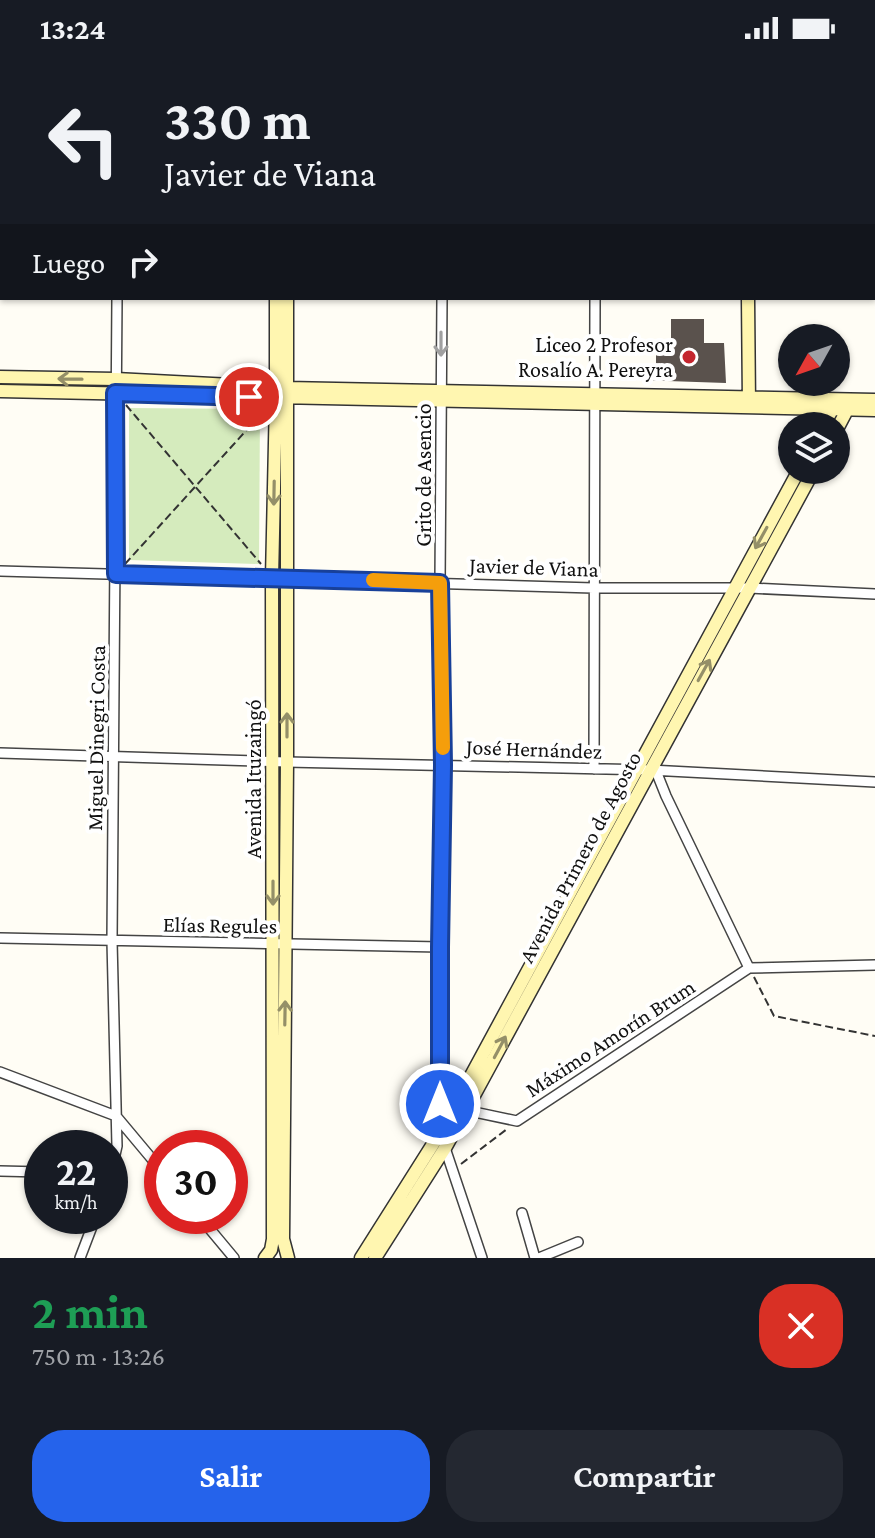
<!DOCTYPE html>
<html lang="es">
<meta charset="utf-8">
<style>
:root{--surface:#171b24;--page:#242831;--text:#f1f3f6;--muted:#9ea1a6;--accent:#2563eb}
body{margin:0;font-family:"Crimson Pro",serif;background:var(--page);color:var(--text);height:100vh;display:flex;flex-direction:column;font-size:30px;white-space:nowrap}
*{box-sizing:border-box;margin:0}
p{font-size:26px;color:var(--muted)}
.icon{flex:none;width:44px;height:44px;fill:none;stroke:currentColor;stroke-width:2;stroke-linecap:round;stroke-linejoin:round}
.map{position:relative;height:1202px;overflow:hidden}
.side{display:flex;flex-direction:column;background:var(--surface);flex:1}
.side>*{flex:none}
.banner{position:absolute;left:0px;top:0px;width:876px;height:244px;box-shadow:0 2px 6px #0004;background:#171b24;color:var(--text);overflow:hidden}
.needle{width:52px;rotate:230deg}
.tools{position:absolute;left:778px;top:268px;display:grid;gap:16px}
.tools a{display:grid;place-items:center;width:72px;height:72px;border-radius:50%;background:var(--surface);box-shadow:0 2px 6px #0004;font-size:40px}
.speed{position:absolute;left:24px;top:1074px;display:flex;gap:16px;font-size:40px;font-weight:700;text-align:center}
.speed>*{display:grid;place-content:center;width:104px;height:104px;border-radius:50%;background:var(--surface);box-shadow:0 2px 6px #0004;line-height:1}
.speed small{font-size:20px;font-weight:400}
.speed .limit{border:12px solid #d22;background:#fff;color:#111}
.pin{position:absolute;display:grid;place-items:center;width:68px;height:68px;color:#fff;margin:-34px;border:4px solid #fff;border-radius:50%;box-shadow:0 2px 8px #0007}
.me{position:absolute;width:88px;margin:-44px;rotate:0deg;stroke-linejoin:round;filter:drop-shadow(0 0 6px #0008)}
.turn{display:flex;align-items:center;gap:28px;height:168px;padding:0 32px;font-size:36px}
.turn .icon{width:104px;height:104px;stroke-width:2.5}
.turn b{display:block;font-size:56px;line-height:68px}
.then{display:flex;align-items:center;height:76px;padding:0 32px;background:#0003;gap:16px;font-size:30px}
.round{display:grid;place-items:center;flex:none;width:84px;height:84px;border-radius:32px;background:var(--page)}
.summary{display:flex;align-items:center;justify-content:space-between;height:136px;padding:0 32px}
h1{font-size:48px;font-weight:700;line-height:60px;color:#1e9e55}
.button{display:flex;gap:16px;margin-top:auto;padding:16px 32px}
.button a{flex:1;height:92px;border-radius:32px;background:var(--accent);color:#fff;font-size:32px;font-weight:700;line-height:92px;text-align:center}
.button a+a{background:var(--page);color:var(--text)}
.status{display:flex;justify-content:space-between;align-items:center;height:56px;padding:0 40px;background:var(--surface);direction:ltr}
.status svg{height:22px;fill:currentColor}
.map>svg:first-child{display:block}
.green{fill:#d5ebbd}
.building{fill:#5a524d}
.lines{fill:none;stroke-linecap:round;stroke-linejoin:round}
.street-casing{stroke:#444;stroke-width:12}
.secondary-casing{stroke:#333;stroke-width:15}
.path{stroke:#333;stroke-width:2;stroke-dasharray:8 4;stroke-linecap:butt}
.street{stroke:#fff;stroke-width:9}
.secondary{stroke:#fff6b0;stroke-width:12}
.oneway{stroke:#a0a0a0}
.oneway2{stroke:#948f68}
.route-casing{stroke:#184099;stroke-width:20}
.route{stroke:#2563eb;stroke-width:14}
.slow{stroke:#f59e0b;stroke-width:14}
.poi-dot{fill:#c4262e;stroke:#fff;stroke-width:3}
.labels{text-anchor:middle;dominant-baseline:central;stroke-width:8;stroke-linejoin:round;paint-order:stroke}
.poi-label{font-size:22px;fill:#111;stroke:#fff;text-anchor:end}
.street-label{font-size:22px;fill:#111;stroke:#fff}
</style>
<div class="status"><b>13:24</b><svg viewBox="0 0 49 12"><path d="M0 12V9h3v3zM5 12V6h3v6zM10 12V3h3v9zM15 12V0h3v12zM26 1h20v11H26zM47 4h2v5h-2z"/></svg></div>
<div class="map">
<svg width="875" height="1202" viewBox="0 0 875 1202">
<rect width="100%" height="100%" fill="#fffdf5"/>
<path class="green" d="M129,352L260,353L259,508L129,504Z"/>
<path class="building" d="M671,263H704V287H724L726,327L638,324V314H656V289H671Z"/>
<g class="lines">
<g class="street-casing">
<path id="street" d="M439,0V2
M594,0V2
M121,2V0
M0,38H2
M874,40H875
M0,171H2
M874,192H875
M0,515L593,532H749L875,538
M0,697L287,706L650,714L875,726
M594,713L595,242
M656,715L666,740L749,912
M0,882L440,891
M749,912L875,909
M0,1016L116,1060L162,1115
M460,1053L517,1065L749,912
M440,1075V891L443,709L440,527L442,242
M444,1089L482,1202
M0,1115L42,1116
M110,1121L117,1090L112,885L117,242
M522,1157L535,1202
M199,1160L234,1202
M80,1202L96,1160
M539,1202L578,1186"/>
</g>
<g class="secondary-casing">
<path id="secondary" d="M274,0V2
M286,0V2
M748,0V2
M287,242V706L283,1183L288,1202
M748,242L749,349
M0,321L116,323L287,332L875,344
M0,335L875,354
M823,370L832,354V347
M836,375L847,354L848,349
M265,1202L271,1194L273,1183L272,522L276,342V242
M361,1202L440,1077L799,414
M375,1202L445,1092L466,1054L814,414"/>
</g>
<path class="path" d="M554,0L556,2
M477,2L479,0
M126,349L261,508
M125,508L263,356
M754,921L774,960L875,980
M461,1108L507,1073"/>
<use href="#street" class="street"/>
<use href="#secondary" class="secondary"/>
</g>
<defs><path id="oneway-shaft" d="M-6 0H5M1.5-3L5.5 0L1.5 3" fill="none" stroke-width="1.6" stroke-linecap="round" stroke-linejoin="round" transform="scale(2)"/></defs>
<use class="oneway" href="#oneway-shaft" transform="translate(441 288) rotate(90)"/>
<g class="oneway2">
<use href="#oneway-shaft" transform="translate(70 323) rotate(-179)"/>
<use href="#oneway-shaft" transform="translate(274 437) rotate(91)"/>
<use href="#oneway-shaft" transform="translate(761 482) rotate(119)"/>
<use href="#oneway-shaft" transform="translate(704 614) rotate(-61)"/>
<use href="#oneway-shaft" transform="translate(287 669) rotate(-90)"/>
<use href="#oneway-shaft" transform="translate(273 837) rotate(90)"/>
<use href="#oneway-shaft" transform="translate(285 957) rotate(-89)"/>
<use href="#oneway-shaft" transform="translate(500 991) rotate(-62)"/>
</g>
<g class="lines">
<g class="route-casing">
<path id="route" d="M249,341L115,337L116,518L440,527L443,709L440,891V1048"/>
</g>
<use href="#route" class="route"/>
<path class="slow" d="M373,524L440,527L443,692"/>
</g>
<circle class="poi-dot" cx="689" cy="301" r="8"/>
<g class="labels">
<g class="poi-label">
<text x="673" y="288">Liceo 2 Profesor<tspan x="673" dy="25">Rosalío A. Pereyra</tspan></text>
</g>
<g class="street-label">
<text transform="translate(423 419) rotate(-90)">Grito de Asencio</text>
<text transform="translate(534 511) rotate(2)">Javier de Viana</text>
<text transform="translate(96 682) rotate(-89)">Miguel Dinegri Costa</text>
<text transform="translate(534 693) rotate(2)">José Hernández</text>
<text transform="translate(253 723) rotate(-90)">Avenida Ituzaingó</text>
<text transform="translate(580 801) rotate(-62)">Avenida Primero de Agosto</text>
<text transform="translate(220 869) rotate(1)">Elías Regules</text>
<text transform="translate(610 982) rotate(-33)">Máximo Amorín Brum</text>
</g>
</g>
</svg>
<div class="tools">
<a><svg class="needle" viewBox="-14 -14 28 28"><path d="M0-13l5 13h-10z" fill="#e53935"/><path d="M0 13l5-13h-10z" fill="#9ea1a6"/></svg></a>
<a><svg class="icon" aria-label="layers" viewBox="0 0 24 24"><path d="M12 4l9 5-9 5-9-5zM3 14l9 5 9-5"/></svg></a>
</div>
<div class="speed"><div>22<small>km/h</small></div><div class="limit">30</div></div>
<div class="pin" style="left:249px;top:341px;background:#d93025"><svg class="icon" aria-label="arrive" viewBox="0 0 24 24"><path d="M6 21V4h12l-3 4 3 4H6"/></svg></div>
<svg class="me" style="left:440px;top:1048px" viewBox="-20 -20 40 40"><circle r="17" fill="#2563eb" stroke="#fff" stroke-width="3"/><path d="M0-11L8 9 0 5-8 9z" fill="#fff"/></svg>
<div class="banner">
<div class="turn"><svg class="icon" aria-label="left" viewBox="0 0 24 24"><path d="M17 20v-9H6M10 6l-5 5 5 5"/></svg><div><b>330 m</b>Javier de Viana</div></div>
<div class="then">Luego<svg class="icon" aria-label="right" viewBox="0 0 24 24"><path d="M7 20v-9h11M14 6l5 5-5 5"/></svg></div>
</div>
</div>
<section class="side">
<div class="summary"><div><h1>2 min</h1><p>750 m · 13:26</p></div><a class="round" style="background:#d93025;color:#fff"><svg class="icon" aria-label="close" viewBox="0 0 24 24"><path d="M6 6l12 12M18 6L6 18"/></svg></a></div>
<div class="button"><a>Salir</a><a>Compartir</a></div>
</section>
